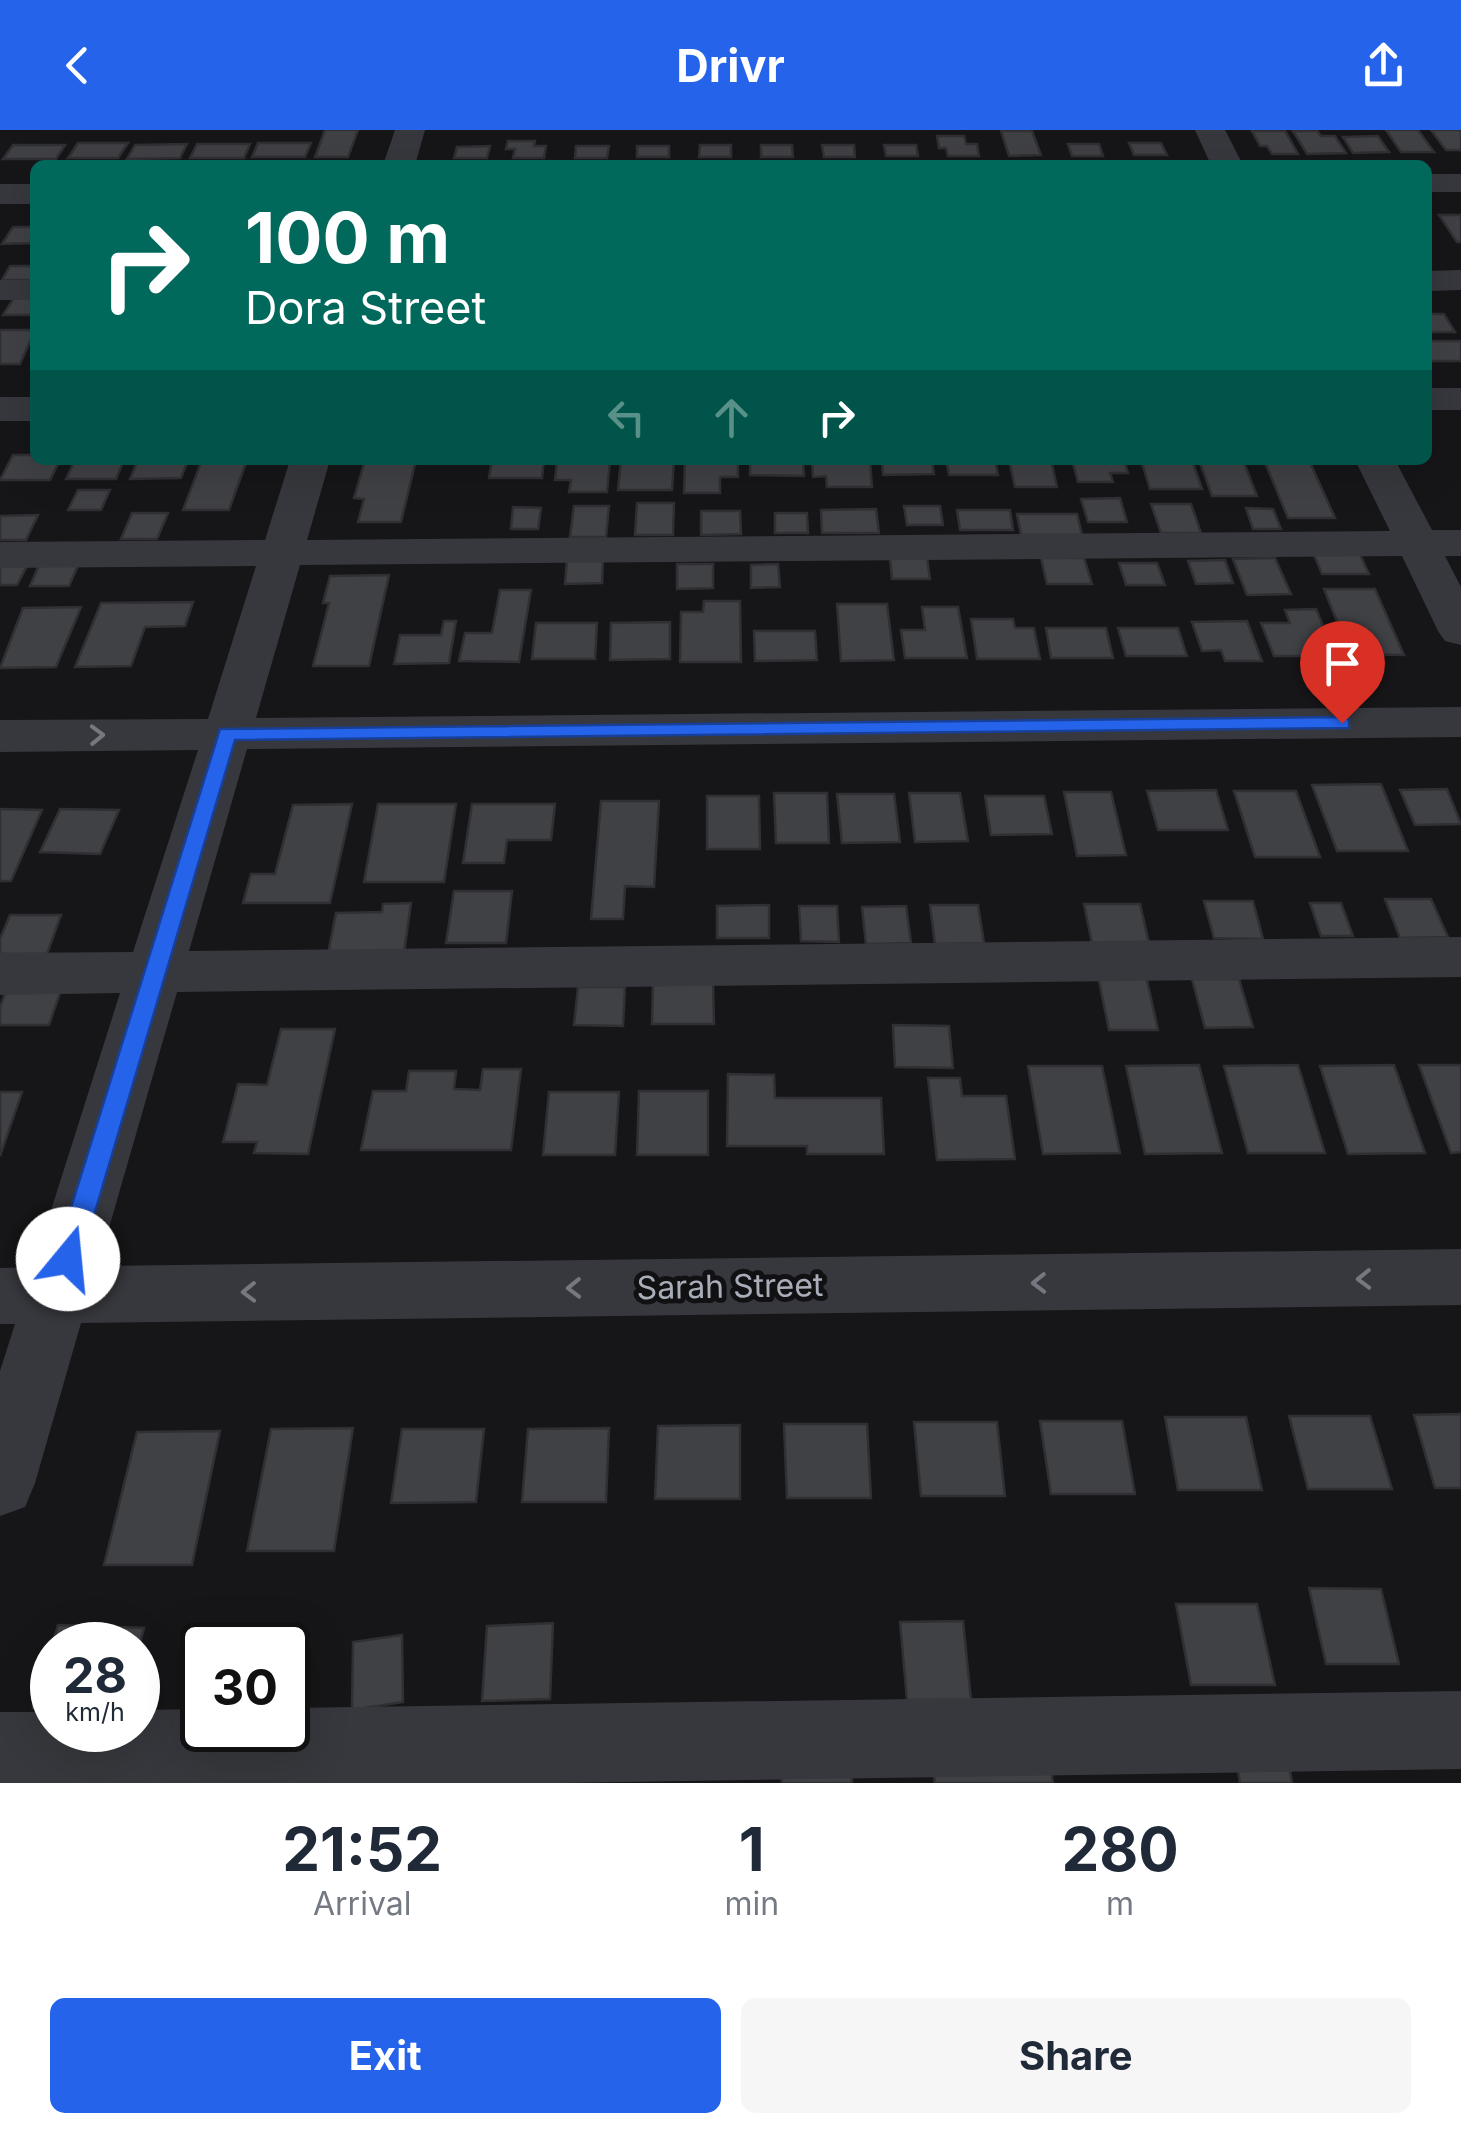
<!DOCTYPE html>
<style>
:root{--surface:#fff;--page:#f6f6f7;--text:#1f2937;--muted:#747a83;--accent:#2563eb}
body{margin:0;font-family:Inter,sans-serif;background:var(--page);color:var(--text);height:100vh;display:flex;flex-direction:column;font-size:38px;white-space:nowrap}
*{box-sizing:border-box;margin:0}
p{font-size:32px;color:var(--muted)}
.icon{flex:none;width:55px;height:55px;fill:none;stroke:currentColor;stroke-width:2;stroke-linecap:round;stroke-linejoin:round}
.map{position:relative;height:1653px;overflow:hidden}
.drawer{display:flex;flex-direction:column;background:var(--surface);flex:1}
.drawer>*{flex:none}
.hud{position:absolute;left:30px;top:30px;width:1402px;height:305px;border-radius:15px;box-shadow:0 10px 40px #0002;background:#00695c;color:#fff;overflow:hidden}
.speed{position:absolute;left:30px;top:1492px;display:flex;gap:20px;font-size:50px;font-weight:700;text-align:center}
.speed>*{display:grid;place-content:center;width:130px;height:130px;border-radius:50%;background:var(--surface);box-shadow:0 10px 40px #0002;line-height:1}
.speed small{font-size:25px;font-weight:400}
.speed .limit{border:5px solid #111;border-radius:15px;background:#fff;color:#111}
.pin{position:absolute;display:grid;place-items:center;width:85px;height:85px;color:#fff;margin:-102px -42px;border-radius:50% 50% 50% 0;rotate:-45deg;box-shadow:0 0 10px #0007}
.pin .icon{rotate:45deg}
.me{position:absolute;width:110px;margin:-55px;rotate:17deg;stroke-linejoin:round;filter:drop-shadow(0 0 8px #0008)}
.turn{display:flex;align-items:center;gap:35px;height:210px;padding:0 50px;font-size:45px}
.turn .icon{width:130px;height:130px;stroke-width:2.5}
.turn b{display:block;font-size:70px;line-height:85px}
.lanes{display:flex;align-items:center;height:95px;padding:0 50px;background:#0003;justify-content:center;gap:50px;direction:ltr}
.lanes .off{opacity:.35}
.eta{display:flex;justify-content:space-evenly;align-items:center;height:170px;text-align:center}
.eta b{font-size:60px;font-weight:700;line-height:70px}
.button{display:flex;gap:20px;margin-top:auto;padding:20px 50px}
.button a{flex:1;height:115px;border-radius:15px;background:var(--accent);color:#fff;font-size:40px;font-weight:700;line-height:115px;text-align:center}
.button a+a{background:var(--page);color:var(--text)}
header{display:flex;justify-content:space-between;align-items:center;height:130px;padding:0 50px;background:var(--accent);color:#fff;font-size:45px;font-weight:700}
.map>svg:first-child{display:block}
.building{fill:#404145;stroke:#303034;stroke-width:2.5}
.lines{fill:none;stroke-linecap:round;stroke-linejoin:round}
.minor{fill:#37383d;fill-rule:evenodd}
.oneway{stroke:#757881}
.route{fill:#2563eb;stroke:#184099;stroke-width:2.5}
.labels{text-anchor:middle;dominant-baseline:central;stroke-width:10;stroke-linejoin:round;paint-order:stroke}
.street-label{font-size:32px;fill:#a8adb8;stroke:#111113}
</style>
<header><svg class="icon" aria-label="back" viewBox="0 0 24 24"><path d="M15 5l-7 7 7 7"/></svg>Drivr<svg class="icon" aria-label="share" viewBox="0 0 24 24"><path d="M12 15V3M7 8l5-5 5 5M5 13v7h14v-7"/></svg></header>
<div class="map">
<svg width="1461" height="1653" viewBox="0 0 1461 1653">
<rect width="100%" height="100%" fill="#161618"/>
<path class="building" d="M325,0H358L348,27H315Z
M1386,0H1418L1434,22H1401Z
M1431,0H1461V20H1446Z
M1001,1H1032L1041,25L1009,26Z
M1252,1H1285L1298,24H1272L1267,16H1260Z
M1293,1H1317L1321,6H1335L1346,23L1307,24Z
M937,6H964L966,14H977L979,26H948L946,18H939Z
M1378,6L1389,22L1353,23L1343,7Z
M508,11H535L534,16H546L544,28H513L515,19H506Z
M78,13H128L118,28H68Z
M258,13H311L305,27H252Z
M1129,13H1161L1167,25H1134Z
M187,14L180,28L127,29L135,15Z
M197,14H250L244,28H190Z
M1068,14H1099L1103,26H1072Z
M13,15H65L56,29H3Z
M700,15H731V27H699Z
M761,15H792L793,27H761Z
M822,15H854L855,27H824Z
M884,15H916L918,26H886Z
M490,16L487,28H454L457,17Z
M576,16H609L607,28H575Z
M637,16H669V27H637Z
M1439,85H1461V112H1457Z
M13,97H35V113L2,114Z
M10,136H35V150H2Z
M14,168H35V185H3Z
M1428,184H1444L1455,202H1428Z
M0,200H35L20,234H0Z
M1428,211H1461V231H1428Z
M13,325H35V330H60L50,350H0Z
M75,330H124L116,349H66Z
M138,330H188L181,348L130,349Z
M202,330H247L229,380H183Z
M365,330H416L401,392H358L364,369L354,368Z
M492,330H544L542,348H489Z
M557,330H610L607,362H569L571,350H555Z
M621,330H674L672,360H618Z
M685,330H738V347H720V363H684Z
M750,330H803L804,346L750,345Z
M812,330H870L872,357H827L826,346L813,347Z
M882,330H932L934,344L883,345Z
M946,330H995L998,345H949Z
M1009,330H1051L1057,357H1015Z
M1072,330H1124L1128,343H1110L1113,352H1078Z
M1141,330H1192L1202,359H1150Z
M1199,330H1243L1257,366H1212Z
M1264,330H1309L1335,388H1288Z
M78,360H110L101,380H68Z
M1120,368L1127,392H1088L1081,369Z
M637,373H674L673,405H635Z
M1151,374H1191L1201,403H1161Z
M574,376H609L606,407H570Z
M904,376H940L943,395H907Z
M513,377L541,378L538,399H511Z
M1246,378L1273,379L1281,399H1253Z
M876,379L879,403H822L821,380Z
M957,380H1010L1013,400H960Z
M701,381H740L741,404L701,405Z
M132,383H168L157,409H121Z
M775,383H807L808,403H775Z
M1017,384H1077L1082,405H1021Z
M38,385L26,410H0V386Z
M1312,420H1358L1369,444H1322Z
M890,428H927L930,449H892Z
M1041,428H1084L1092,454H1047Z
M1275,428L1291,464L1247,465L1233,429Z
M603,429L602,453L565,454L567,430Z
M1225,430L1233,453L1196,454L1188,431Z
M29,432L17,455H0V433Z
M40,433H79L69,456H30Z
M1119,433H1157L1165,455H1126Z
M677,434H713V458L677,459Z
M778,434L780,457L751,458V435Z
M389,445L369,536H313L329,473H323L330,446Z
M1324,459H1375L1404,525L1350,524Z
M500,460H531L519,532L459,531L465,503H492Z
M704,471H740L741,532H680L681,482H703Z
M193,472L185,496L145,497L131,536L75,537L101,473Z
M837,474H887L894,530L841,531Z
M81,477L56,537L0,538L23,478Z
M922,477H958L967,528H905L901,500H925Z
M1316,479L1336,526H1274L1261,493H1290L1285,480Z
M971,489H1013L1015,498H1034L1040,529H977Z
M444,491H456L449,533L394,534L400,505H441Z
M1247,491L1262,531H1225L1221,520L1202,521L1192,492Z
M670,492V529L610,530L611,493Z
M536,493H597L595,529H532Z
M1046,498H1106L1113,528H1051Z
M1118,498H1178L1187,526H1126Z
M754,501H815L817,530L755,531Z
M1381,654L1408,721H1337L1312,655Z
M1447,659L1461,694L1415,695L1400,660Z
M1216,660L1228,700H1158L1147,661Z
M1234,661H1296L1320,727H1255Z
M1064,662H1111L1126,725L1077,726Z
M774,663H827L829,713H776Z
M909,663H960L968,711L915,712Z
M837,664H894L900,712L842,713Z
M707,666H759L760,719H707Z
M985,666H1044L1052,704L991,705Z
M601,671H659L654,757L625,756L623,789H591Z
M352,674L330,773H243L251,744H275L293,675Z
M378,674H456L444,752H364Z
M472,674H555L551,710H507L504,733H463Z
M0,679L42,680L11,751H0Z
M60,679L119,680L100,724L40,722Z
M454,761H512L506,813H446Z
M1385,769H1431L1448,807L1400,808Z
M1204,771H1253L1263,809L1214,808Z
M411,773L404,823L328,824L336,783L382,782L383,774Z
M1310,773H1341L1353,806H1321Z
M1084,774H1140L1149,813H1092Z
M769,775V808H717V776Z
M930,775H978L984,813L935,814Z
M799,776H837L839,812L801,811Z
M906,776L911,813L866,814L862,777Z
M10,785H61L47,824H0V809Z
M1098,846H1146L1158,900H1109Z
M1192,849H1239L1253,897L1205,898Z
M653,853H713L714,894H652Z
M62,857L49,895H0V877L7,858Z
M578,857H625L623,896L574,895Z
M893,895L949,896L953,938L895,937Z
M281,899H335L308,1024L254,1023L257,1012H223L238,954L267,955Z
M1199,935L1222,1023L1145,1024L1126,936Z
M1298,935L1325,1023H1248L1224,936Z
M1394,935L1425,1023L1348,1024L1320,936Z
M1419,935H1461V1022L1451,1023Z
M1028,936H1102L1120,1023L1043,1024Z
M483,939H521L511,1020H361L373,961H406L409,941H456L454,959L480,960Z
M728,944L774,945L775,968H881L884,1024H807V1016H727Z
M928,948H960L962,966H1006L1015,1029L937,1030Z
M639,961H708V1025H637Z
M0,962H22L0,1026Z
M549,962H619L615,1025H543Z
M1461,1284V1358H1435L1414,1285Z
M1289,1286H1370L1392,1359H1308Z
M1165,1287H1246L1262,1360H1178Z
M1040,1291H1122L1135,1364H1051Z
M914,1292H997L1005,1366H921Z
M784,1294H867L871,1368H787Z
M740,1295V1369H655L658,1296Z
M353,1298L334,1421H247L271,1299Z
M609,1298L606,1372H522L528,1299Z
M402,1299H484L476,1372L391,1373Z
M220,1301L192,1435H104L137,1302Z
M1309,1458L1381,1459L1399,1534H1326Z
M1176,1474H1257L1275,1555H1191Z
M963,1491L971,1570H907L900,1492Z
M553,1493L550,1569L482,1571L487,1496Z
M58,1495L144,1498L138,1521V1515H52V1579L33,1578Z
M205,1495L277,1497L273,1515H202V1578H185Z
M402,1505L403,1572L352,1580L353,1512Z
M1237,1633L1289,1634L1292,1653H1240Z
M933,1635H1050L1053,1653H935Z
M781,1639H852V1653H782Z"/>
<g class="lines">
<path class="minor" d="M395,0H425L415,35H383Z
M1195,0H1225L1243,35H1211Z
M1428,44H1461V62H1428Z
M0,54H35V74H0Z
M1461,140V160L1428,161V141Z
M0,150H35V170H0Z
M1428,258H1461V280H1428Z
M0,267H35V291H0Z
M290,330H330L307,410L1390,401L1355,330H1395L1432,400H1461V426H1445L1461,457V515L1445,511L1438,501L1402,426L300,435L256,588L1461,577V607L247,619L189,821L1461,807V847L177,862L98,1136L1461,1119V1175L81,1193L35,1353L25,1377L0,1386V1241L15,1194H0V1138L33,1137L120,863L0,865V823L133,822L198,620L0,622V590L208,589L256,436L0,438V412L265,410Z
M1461,1561V1639L560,1653H0V1582H52V1600H138V1580L202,1579V1600H288V1578Z"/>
</g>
<defs><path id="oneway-chevron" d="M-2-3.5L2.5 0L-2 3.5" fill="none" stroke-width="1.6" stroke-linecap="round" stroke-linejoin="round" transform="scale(2.5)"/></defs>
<g class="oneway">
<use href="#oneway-chevron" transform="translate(97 605) rotate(-1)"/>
<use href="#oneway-chevron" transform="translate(1364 1149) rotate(179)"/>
<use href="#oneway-chevron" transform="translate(1039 1153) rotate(179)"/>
<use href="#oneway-chevron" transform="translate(574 1158) rotate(179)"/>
<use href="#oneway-chevron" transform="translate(249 1162) rotate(179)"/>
</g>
<path class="route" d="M1342,587L1349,589V598L235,610L81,1129L77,1137L68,1140L59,1137L55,1129L220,599Z"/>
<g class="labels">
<g class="street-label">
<text transform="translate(730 1156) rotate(-1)">Sarah Street</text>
</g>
</g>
</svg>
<div class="speed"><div>28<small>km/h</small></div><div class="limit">30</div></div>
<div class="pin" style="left:1342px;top:593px;background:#d93025"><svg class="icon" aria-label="arrive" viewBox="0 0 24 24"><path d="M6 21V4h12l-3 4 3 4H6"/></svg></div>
<svg class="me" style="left:68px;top:1129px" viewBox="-20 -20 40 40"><circle r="19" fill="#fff"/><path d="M0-13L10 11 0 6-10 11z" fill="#2563eb"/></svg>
<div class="hud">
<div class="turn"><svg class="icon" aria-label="right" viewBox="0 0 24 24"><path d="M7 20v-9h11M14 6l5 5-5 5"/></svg><div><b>100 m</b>Dora Street</div></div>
<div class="lanes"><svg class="icon off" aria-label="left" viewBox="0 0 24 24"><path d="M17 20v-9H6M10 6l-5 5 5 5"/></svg><svg class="icon off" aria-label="ahead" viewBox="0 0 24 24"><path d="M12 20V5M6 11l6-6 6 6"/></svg><svg class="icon" aria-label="right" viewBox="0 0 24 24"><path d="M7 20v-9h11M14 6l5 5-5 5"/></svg></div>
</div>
</div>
<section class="drawer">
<div class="eta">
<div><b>21:52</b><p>Arrival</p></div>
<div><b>1</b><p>min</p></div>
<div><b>280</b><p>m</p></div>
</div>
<div class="button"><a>Exit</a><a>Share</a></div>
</section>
